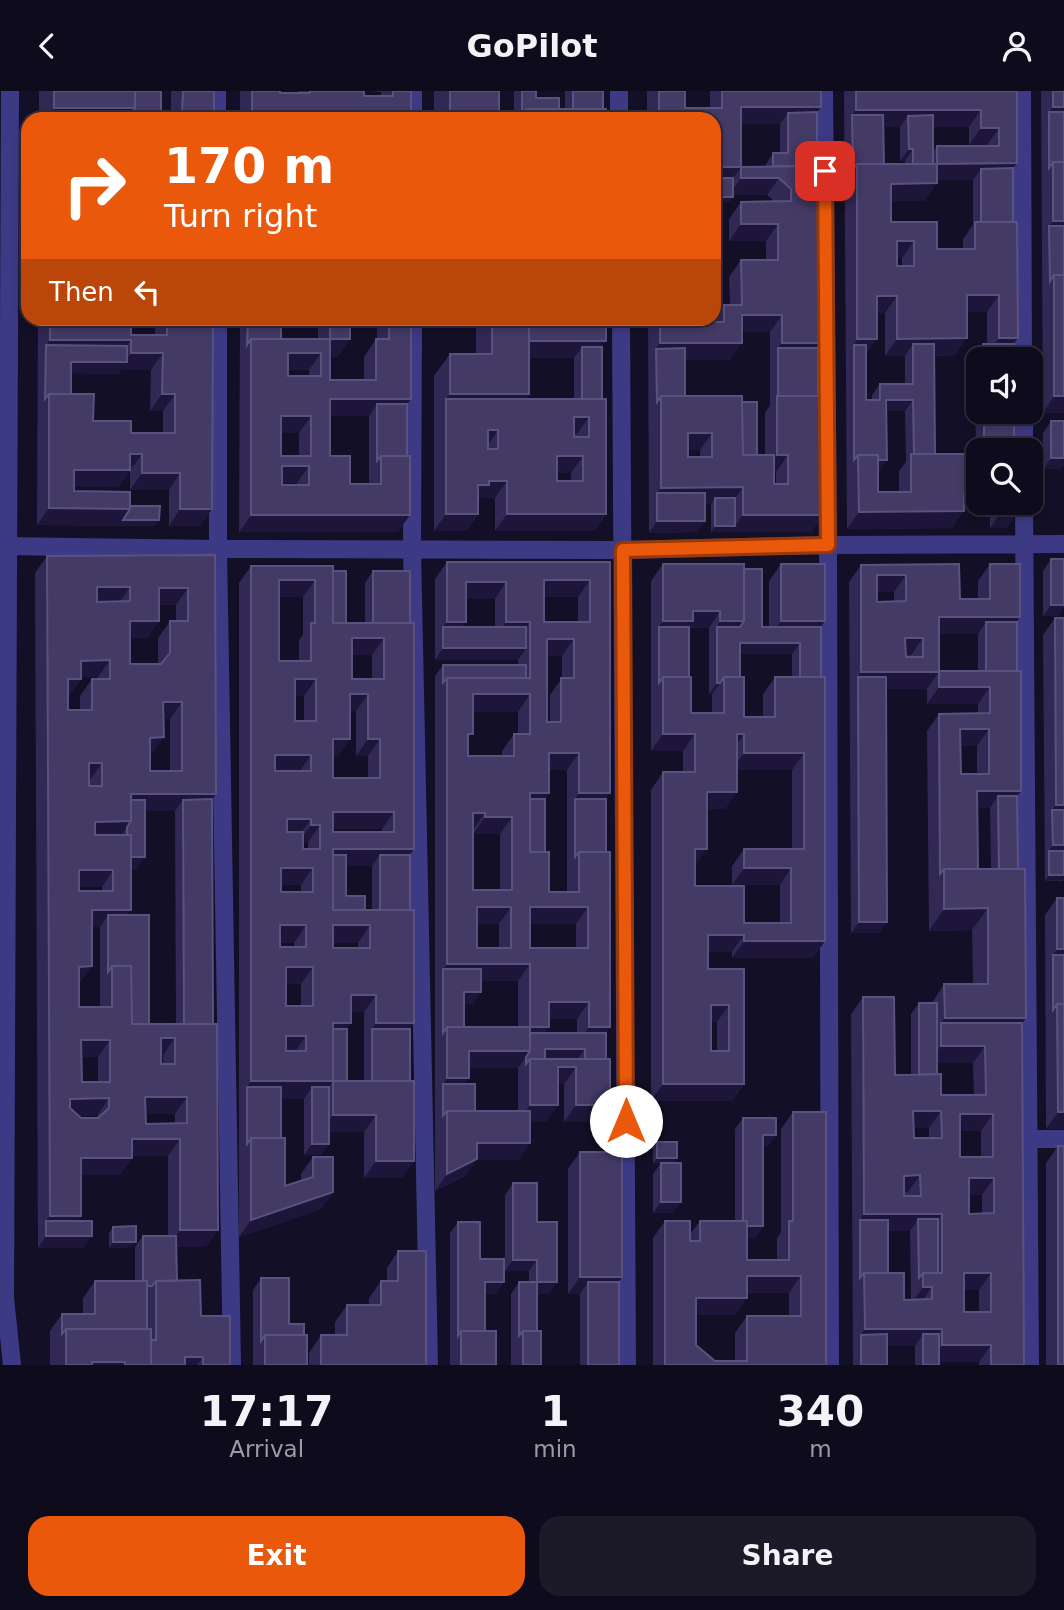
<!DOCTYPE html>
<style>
:root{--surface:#0e0b1c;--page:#1c1929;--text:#f1f3f6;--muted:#9b9ba3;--line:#2e2b3b;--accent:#ea580c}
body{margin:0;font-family:"DejaVu Sans",sans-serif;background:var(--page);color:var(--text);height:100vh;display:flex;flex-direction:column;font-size:26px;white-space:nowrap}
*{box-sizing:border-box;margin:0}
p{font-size:23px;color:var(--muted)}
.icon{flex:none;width:38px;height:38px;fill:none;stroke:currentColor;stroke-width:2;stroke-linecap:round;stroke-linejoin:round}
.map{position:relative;height:1274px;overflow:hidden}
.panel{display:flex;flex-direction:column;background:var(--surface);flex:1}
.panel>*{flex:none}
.banner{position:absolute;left:21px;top:21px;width:700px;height:214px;border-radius:21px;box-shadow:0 4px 10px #0003,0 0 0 2px var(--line);background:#ea580c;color:#fff;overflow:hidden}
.fabs{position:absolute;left:966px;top:256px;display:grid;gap:14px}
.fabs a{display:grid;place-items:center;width:77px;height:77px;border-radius:14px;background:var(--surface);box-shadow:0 4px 10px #0003,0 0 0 2px var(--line);font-size:35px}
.pin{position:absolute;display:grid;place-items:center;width:60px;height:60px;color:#fff;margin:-30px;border-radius:14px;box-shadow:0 4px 10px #0006}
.me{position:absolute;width:77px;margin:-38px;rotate:0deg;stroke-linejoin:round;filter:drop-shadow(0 0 5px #0008)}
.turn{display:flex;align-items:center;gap:24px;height:147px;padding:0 28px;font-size:32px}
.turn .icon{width:91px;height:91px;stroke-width:2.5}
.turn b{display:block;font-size:49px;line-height:60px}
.then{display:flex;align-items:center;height:66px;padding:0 28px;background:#0003;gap:14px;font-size:26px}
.eta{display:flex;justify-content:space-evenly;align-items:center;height:119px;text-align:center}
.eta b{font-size:42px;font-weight:600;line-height:49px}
.button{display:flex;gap:14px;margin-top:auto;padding:14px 28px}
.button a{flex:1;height:80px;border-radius:21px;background:var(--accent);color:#fff;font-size:28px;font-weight:600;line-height:80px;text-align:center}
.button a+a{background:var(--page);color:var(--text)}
header{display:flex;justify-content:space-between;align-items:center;height:91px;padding:0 28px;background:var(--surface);font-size:32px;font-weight:600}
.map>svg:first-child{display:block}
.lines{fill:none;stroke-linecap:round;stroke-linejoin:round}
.street{stroke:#3d3a85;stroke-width:18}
.wall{fill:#312854;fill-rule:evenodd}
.shaded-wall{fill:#1d163a}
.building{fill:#433a66;stroke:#5a527e;stroke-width:2;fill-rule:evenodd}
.route-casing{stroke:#983908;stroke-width:18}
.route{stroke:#ea580c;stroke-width:12}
</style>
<header><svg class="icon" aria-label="back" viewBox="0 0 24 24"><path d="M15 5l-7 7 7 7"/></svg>GoPilot<svg class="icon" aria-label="person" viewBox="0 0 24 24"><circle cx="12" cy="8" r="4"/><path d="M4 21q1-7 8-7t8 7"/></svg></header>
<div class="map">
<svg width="1064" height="1274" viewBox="0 0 1064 1274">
<rect width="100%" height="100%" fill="#130f26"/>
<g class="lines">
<path class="street" d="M10,0L5,1207L12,1274
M217,0V28
M619,0V28
M824,0L828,454L830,1274
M1022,0L1023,268
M413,28V0
M218,228V458L232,1274
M413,228L412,458L429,1274
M621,228L627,1274
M1024,320V359
M1024,411L1030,1274
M0,455L218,458L623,459L828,454L1064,453
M1028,1048H1064"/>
</g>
<path class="wall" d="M39,0H161V22L157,28H39Z
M171,0H214V28H171Z
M240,0H280V2H298V0H364V5H381V1L371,0H411V28H240Z
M434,0H536V7L559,18H565V0H603V18L606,28H514V0H499V28H434Z
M647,0H685V17H710V0H821L817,21L818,257V305L823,424L811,441H711V413H705V430L697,441L649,442L648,228H699V231H713L724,214H730L729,186L741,169H766V150H729V128L741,111L774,110L767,104H733L729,111H714V28H647ZM741,33H780V62H773L765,75L741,76ZM742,241H770V314L765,322V364H757L742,311L685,305V269H730ZM688,359H700V366H688ZM774,381H776V393H774Z
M844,0H1017V72L1013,77L1014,268H978V320H1014V359H978V411H1019L1007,437H990V411L964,412L952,437L847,438ZM883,36H900V70H905V73H884ZM933,36H969V54L987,55H937L933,60ZM937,89H973V134L963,148V158H937L891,131V110H925ZM897,167H902V175H897ZM967,221H987V253H983L975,264L976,363H935L934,265L955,264ZM877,222H885V265H905V293H880L872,304V309H866V264ZM887,320H905L906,371L899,380V401H878V381L887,369Z
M1041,0H1064V322H1043Z
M38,228H91V229L131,244H155V228H213L212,418L200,435H169V399H130V380L118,396H74V400L130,415L155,435L37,434ZM121,279H151L150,320H163V342H131L93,330L71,303V282L119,283Z
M240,228H294H281V248H318V228H350L338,266H330V289H364V266L376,248H377V228H411L407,313L398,441H239ZM288,279H309V285H288ZM330,325H369V393H350L330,365ZM281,342H299V365H281ZM282,392H297V394H282Z
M434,228H606L602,256V308L606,423L594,440H495V407H481L478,410V423L466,440H434V285L450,263H476V237H434ZM529,267H574V308H526L529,303ZM557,382H571V390H557Z
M1051,330L1061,378H1043V342Z
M215,464L216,703L212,709L206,1156H176L177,1190L201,1225L230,1274H50V1240L62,1223H83V1207L95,1190H135V1156L143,1145H168V1065H132V1067L120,1084H81L77,1130L84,1157H38L35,482L47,465ZM159,514H176V530H170L158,547V573H130V547H147L159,530ZM81,586H98V588H92L80,605V619H68V605L81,588ZM163,628H170V680H150V664L152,663ZM145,720H175L176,933H149L127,824L131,778H137ZM79,796H102V800H79ZM92,836H100V916H79V892H80ZM161,964H163V973H161ZM81,966H98V991H82ZM145,1023H175V1032L146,1033ZM78,1025H97V1027H81Z
M1051,468H1064V516L1058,525H1043V480Z
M447,471H610L606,708V942L598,1031H564V993H558V1014L546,1031H530V1052L518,1069H476L465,1085L435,1100V585L443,574H518V569H435V488ZM544,506H578V531H544ZM466,508H495V536H462ZM547,565H562V587L550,604V631H547ZM473,621H518V643H514L502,660V665H468V651ZM549,679H567V801H549L545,761V708ZM473,743H500V799H473ZM477,833H499V857H477ZM530,833H576V857H530ZM481,890H518V936H464V913H473L481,901ZM549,928H577V942H545ZM469,977H518V1020H475L465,993Z
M663,473L744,478L762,536H769V490L781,473L821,536L825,850L813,867H732V861H708V878H744V993L732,1010H651V699L663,681H683V660H651V490ZM689,537H709V603H712V622H691L689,586ZM740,563H792V586H775L763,603V626H744L740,586ZM737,679H792V758H744L732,775V794H780V832H744L695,795V775L707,718H725L737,701ZM711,931H717V960H711Z
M959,473L960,508H978V490L990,473L1017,531V580L1021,700L1017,705L1018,778L1026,927L1022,932L1024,1274H979V1271H939V1274H915V1255H887V1274H853L851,923L863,906L895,984H911V923L919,912H932L944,893H973L972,839L929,840L927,640L939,623L978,622V613H927V598H886L879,842H851L849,491L861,474ZM877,501H894V511H877ZM939,543H978V580H939ZM961,655H977V683H961ZM978,717H990L991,778H978ZM937,972H973L974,1004H941L937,983ZM913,1037H929V1047H914ZM960,1040H981V1066H960ZM969,1104H982V1123H969ZM888,1140H910L911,1209H904L888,1182ZM964,1199H979V1221H964Z
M251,475L333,480L346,532H365V492L373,480H410V990L414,1070L402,1087H364V1041H329V1053L321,1064H304V1008H281V1047L285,1095L301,1090V1083L313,1066L333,1101L321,1118L239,1146V492ZM279,506H303V544L299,549V570H279ZM352,564H372V588H352ZM295,605H304V630H295ZM350,620H356V665H368V687H333V665H338ZM333,738H382V741H333ZM303,751H308V758H303ZM346,775H372V819H365L346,805ZM281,794H301V801H281ZM280,852H294V856H280ZM333,852H358V857H333ZM286,893H301V915H286ZM351,921H364V990H347V938Z
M1055,527L1063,790H1045L1043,544Z
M1057,807L1064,1038H1046L1045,824Z
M793,1021L826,1274H653V1147L665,1130L690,1143L700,1130H735V1038L743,1027L776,1044L768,1055H763V1135L755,1147H747V1169H777V1147L781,1141V1038ZM747,1202H789V1225H747L735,1242V1270H715L696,1254V1224H735Z
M657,1051L673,1072L681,1111L672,1122H653V1083L660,1073H653V1057Z
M1058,1055L1064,1274H1046V1072Z
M580,1061L619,1191V1274H580V1203H568V1078Z
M513,1092L537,1131L557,1191L549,1203H537V1240L541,1274H511V1203L519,1191H529V1180H505V1104Z
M458,1131L480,1168L504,1191L496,1203H485V1240L496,1274H450V1142Z
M113,1136L136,1151L132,1156L109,1157V1142Z
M398,1160L426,1274H309V1262L321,1244H335V1231L347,1214H369V1207L381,1190H387V1177Z
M261,1187L289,1233L304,1244L307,1274H253V1199Z"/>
<path class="shaded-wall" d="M741,16H821L809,33L788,22L780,33H729Z
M1053,16H1064V33L1049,21L1041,33Z
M54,17H135L128,28L50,22L46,28Z
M856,19H981L969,36H908V25L900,36H852V24Z
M331,20L380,21L374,28H325Z
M148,22H161L157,28H144Z
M182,22H193L189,28H179Z
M981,37H999L987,54H969Z
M909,58H913L905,70H900Z
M1017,72L1005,89L981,78L973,89L905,90L937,73Z
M714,76H741L729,93H714Z
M773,81L779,87L767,104H729L741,87Z
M937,92L925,110H879L891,93Z
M714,106H733L729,111H714Z
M1053,130H1064V147L1049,135L1041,147Z
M741,133H778L766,150H729Z
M897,150H914L902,167H885Z
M967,204H999L987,221H955Z
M877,205H897L885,222H865Z
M742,224H782L770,241H730Z
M441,228H483L476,237H434Z
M967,247L955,264L913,265V253L905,265H885L897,248Z
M999,247H1018L1006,264H987Z
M330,248H350L338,266H321V262L309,279H276L288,262Z
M857,248H877L865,265L854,254Z
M50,249H131L119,266L46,254Z
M526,250H606L594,267L582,256L574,267H514Z
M660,252H742L730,269H657L656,258Z
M782,252H822L810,269L778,257Z
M131,262H163L151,279H121L119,283L63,282L71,271H125Z
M162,303H175L163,320H150Z
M450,303H529L514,325L446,308Z
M1054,305H1064V322H1043Z
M330,308H411L399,325L377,313L369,325H318Z
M886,309H913L905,320H878Z
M281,325H311L299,342H269Z
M574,326H589L577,343H562Z
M488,339H498L487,356Z
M688,342H712L700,359H676Z
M130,363H142L118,396H62L74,379Z
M777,364H788L776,381H765Z
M557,365H583L571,382H545Z
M1051,367H1064V374L1061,378H1043Z
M858,369H887L879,381H858Z
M282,375H309L297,392H270Z
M142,382H180L169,399H130Z
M489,390H507L495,407H481L477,411L478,394Z
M974,395H978V411H990L962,412L964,403Z
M743,396L731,413L715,407L711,413L657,414V402L661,397Z
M49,417L130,418L159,429L155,435L37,434Z
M180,418H212L200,435H169Z
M964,420L952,437L847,438L859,421Z
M1002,420H1019L1007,437H990Z
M446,423H478L466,440H434Z
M507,423H606L594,440H495Z
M251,424H410L398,441H239Z
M743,424H823L811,441H711L715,435H735Z
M657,430H705L697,441L649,442Z
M877,484H906L894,501H865Z
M279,489H315L303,506H267Z
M544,489H590L578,506H532Z
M466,491H506L495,508H454Z
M97,496H130L118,513H85Z
M159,497H188L176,514H147Z
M1051,514H1064V516L1058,525H1043Z
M693,520H720L709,537L659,536L663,530Z
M939,526H1020L1008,543L986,531L978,543H927Z
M130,530H159L147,547H118Z
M720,530H744L732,547L717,536Z
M781,530H825L813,547H769Z
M447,531H466L454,548L443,536Z
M506,531H530L518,548H495Z
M410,537L402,549H383L372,564H340L352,547Z
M905,547H923L911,564H894Z
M547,548H574L562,565H535Z
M740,552H800L792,563H732Z
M443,557H526L518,569H435Z
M110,569L98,586L69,587L81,570Z
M861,581H939L927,598H858V586Z
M986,586L1009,597H989L978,613H927L939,596Z
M68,588H81L69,605H57Z
M295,588H316L304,605H283Z
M717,592H720L712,603H709Z
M350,603H368L356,620H338Z
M530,603L518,621H461L473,604Z
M163,611H182L170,628H151Z
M960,638H989L977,655H949Z
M663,643H695L683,660H651Z
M737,643H744L732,660Z
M164,646L152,663L138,664L150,647Z
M333,648H350L338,665H321Z
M368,648H380L368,665H356Z
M549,662H579L567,679H537Z
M744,662H804L792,679H732Z
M275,664H311L299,681H263Z
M89,672H102L90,689H77Z
M977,700H1021L1009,717L998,705L990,717H965Z
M707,701H737L725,718H695Z
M530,702H549L537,719H526Z
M579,702H610L598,719L575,708Z
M131,703H216L204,720L183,709L175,720H127Z
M1056,714H1064V731L1052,719Z
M333,721H394L382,738H321Z
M473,722H485L473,739Z
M485,726H512L500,743H473Z
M287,728H311L299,745H275Z
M131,730L119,748H83L95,731Z
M311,734H320L308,751H299Z
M1053,754H1064V766L1049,760Z
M333,758H414L402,775L380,764L372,775H329Z
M695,758H707L695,775Z
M127,766H145L137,778H119Z
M281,777H313L301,794H269Z
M744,777H791L780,794H732Z
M79,779H113L102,796H67Z
M1049,784H1064V789L1045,790Z
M477,816H511L499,833H465Z
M530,816H588L576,833H518Z
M988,817L972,839L929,840L944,818Z
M92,819H131L119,836L108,824L100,836H80Z
M365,825L370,834L358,852H321V836Z
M859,831H887L879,842H851Z
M280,834H306L294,852H268Z
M708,844H744L732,861H696Z
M744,850H825L813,867H732Z
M1057,858H1064V875L1053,864L1045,875Z
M447,873H530L518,890H443V878Z
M92,875L80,892L67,893L79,876Z
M286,876H313L301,893H275Z
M464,901H481L473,913H456Z
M351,904H376L364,921H339Z
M549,911H589L577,928H537Z
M711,914H729L717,931H699Z
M945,927H1026L1010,949L941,932Z
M333,932H351L339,949L329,938Z
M376,932H414L402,949L372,938Z
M530,936H549L537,953H526Z
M589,936H610L598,953H577Z
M286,945H306L294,962H275Z
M161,947H175L163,964H149Z
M81,949H110L98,966H69Z
M941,955H985L973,972H929Z
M545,958H585L577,969H537Z
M469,960H530L518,977H457Z
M558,976H576L564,993H546Z
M447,987H469L457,1005L443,993Z
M251,990H333L321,1008L312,996L304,1008H247V996Z
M663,993H744L732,1010H651Z
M145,1006H187L175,1023H133Z
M109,1007L97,1025H59L70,1008Z
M530,1014H558L546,1031H518Z
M576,1014H610L598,1031H564Z
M913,1020H941L929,1037H901Z
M1058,1021H1064V1038H1046Z
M960,1023H993L981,1040H948Z
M333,1024H376L364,1041H321Z
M763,1044H776L768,1055H755Z
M132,1048H180L168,1065H120Z
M477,1052H530L518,1069H476L465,1085L435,1100L447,1083Z
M312,1053H329L321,1064H304Z
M81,1067H132L120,1084H69Z
M657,1067H677L672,1073H653Z
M376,1070H414L402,1087H364Z
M920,1084L908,1101L892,1102L904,1085Z
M969,1087H994L982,1104H957Z
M333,1101L321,1118L239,1146L251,1129Z
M661,1111H681L672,1122H653Z
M864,1123H942L930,1140L918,1128L910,1140H860V1129L852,1140Z
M50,1125H81L69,1142L46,1130Z
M743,1135H763L755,1147H735Z
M180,1139H218L206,1156H168Z
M46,1145H92L84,1157H38Z
M113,1151H136L132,1156L109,1157Z
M513,1169H537L529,1180H505Z
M964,1182H991L979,1199H952Z
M747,1185H801L789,1202H735Z
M580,1186H622L611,1203L588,1191L580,1203H568Z
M938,1187L920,1213H911L923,1196Z
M485,1191H504L496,1203H477Z
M537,1191H557L549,1203H529Z
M696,1207H747L735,1224H684Z
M865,1238H942L931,1255L923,1243L915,1255H861V1244Z
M942,1254H991L979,1271H931Z
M185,1266H203L197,1274H179Z
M92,1271H125L123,1274H90Z"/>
<path class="building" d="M54,0H135V17H54Z
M135,0H161V22H148V28H50V22H132L135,17Z
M183,0H214V28H193V22H182Z
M252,0H280V2H310V0H364V5H393V0H411V28H380V21L331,20V28H252Z
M450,0H499V28H450Z
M522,0H536V7H559V18H526L522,23Z
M573,0H603V18H573Z
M659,0H685V17H722V0H821V16H741V76L821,75L822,252H782V224H742V252H660V228H699V231H724V214H742L741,169H778V133H741V111L791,110V98L779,87H741V76H714V28H659Z
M856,0H1017V72L937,73V55H999V37H981V19H856Z
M1053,0H1064V16H1053Z
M526,18H606V28H526Z
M817,21V75H773V62H788V22Z
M1049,21H1064V71H1053L1049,77Z
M852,24H883L884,73H857L853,78Z
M933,24V73H913V58H909L908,25Z
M1053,71H1064V130H1053Z
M857,73H937V92L891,93V131H937V158H975V131H1017L1018,247H999V204H967V247L897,248V205H877V248H857ZM897,150H914V175H897Z
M1013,77V131H981V78Z
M714,87H733V106H714Z
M1049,135H1064V184H1054L1050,190Z
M1054,184H1064V305H1054Z
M50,228H91V229H131V244H167V228H213L212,418H180V382H142V363H130V379H74V400L130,401V418L49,417V303H94L93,330H131V342H175V303H162L163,262H131V249H50Z
M248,228H281V248H251L247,254Z
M330,228H350V248H330Z
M389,228H411V308H330V365H350V393H381V365H410V424H251V248H330V289H376V248H389ZM288,262H321V285H288ZM281,325H311V365H281ZM282,375H309V394H282Z
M492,228H529V303H450V263H492Z
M529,228H606V250H529Z
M913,253H934L935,363H914L913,309H886L887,369H878V364H858L854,369V254H866V309H880V293H913Z
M983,253H1014V268H983Z
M46,254L127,255V271H71V303H49L45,308Z
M582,256H602V308H582Z
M685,257V305H661L657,311L656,258Z
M778,257H818V305H778Z
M661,305H742L743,364H774V393H788V364H777V305H822L823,424H743V396L661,397ZM688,342H712V366H688Z
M446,308H606V423H507V390H489V394H478V423H446ZM574,326H589V346H574ZM488,339H498V358H488ZM557,365H583V390H557Z
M742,311H757V364H743Z
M377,313H407V365H381L377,370Z
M984,320H1014V359H984Z
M1051,330H1064V367H1051Z
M911,363H978V395H974L964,403V420L859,421L858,364H878V401H911Z
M657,402H705V430H657Z
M715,407H735V435H715Z
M1002,411H1019V420H1002Z
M130,415H160L159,429H123L130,418Z
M215,464L216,703H131V730L95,731V744H131V819H92V875L79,876V916H112V875H131L132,933H217L218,1139H180V1048H132V1067H81V1125H50L47,465ZM97,496H130V510L97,511ZM159,497H188V530H170V562L161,573H130V530H159ZM110,569V588H92V619H68V588H81V570ZM163,611H182V680H150V647L164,646ZM89,672H102V695H89ZM79,779H113V800H79ZM161,947H175V973H161ZM81,949H110V991H82ZM145,1006H187V1032L146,1033ZM109,1007V1017L98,1027H81L70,1017V1008Z
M1051,468H1064V514H1051Z
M447,471H610V702H579V662H549V702H530V761H549V801H579V761H610V936H589V911H549V936H530V873H447V587H530V531H506V491H466V531H447ZM544,489H590V531H544ZM547,548H574V587H561V631H547ZM473,603H530V643H514V665H468V643H473ZM473,722H485V726H512V799H473ZM477,816H511V857H477ZM530,816H588V857H530Z
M663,473H744V530H720V520H693V530H663Z
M781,473H825V530H781Z
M959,473L960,508H990V473H1020V526H939V580H1021V700H977L978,778H944L940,783L939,623L990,622V596H939V581H861V474ZM877,484H906V510L877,511ZM905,547H923V566H906ZM960,638H989V683H961Z
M251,475H333V532H414V758H333V819H414V932H376V904H351V932H333V990H251ZM279,489H315V532H311V570H279ZM352,547H384V588H352ZM295,588H316V630H295ZM350,603H368V648H380V687H333V648H350ZM275,664H311V680H275ZM333,721H394V741H333ZM287,728H311V734H320V758H303V741H287ZM281,777H313V801H281ZM280,834H306V856H280ZM333,834H370V857H333ZM286,876H313V915H286ZM286,945H306V960H286Z
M744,478H762V536H821V586H800V552H740V586H724L720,592H717V536H740L744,530Z
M333,480H346V532H333Z
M373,480H410V532H373Z
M1055,527H1064V714H1056Z
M986,531H1017V580H986Z
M443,536H526V557H443Z
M659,536H689V586H663L659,592Z
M443,574H526V587H447L443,592Z
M663,586H691V622H724V586H744V626H775V586H825V850H744V844H708V878H744V993H663V681H695V643H663ZM737,643H744V662H804V758H744V777H791V832H744V795H695V758H707V701H737ZM711,914H729V960H711Z
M858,586H886L887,831H859Z
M998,705H1017L1018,778H999Z
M212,708L213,933H184L183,709Z
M530,708H545V761H530Z
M575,708H606V761H579L575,766Z
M131,709H145V766H131V744H127V736L131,730Z
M1052,719H1064V754H1053Z
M1049,760H1064V784H1049Z
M333,764H346V805H365V819H333Z
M380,764H410V819H380Z
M944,778H1025L1026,927H945L944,893H988V817L944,818Z
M1057,807H1064V858H1057Z
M108,824H149V933H132L131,875H112L108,881Z
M1053,864H1064V913H1057L1053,919Z
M443,878H481V901H464V936H447L443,942Z
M863,906H894L895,984L941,983V1004H986L985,955H941V932H1022L1024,1274H991V1254H942V1238H865L864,1182H904V1209L932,1208V1196H923V1182H942V1123H864ZM913,1020H941L942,1047H914ZM960,1023H993V1066H960ZM920,1084L921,1105H904V1085ZM969,1087H994V1122L969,1123ZM964,1182H991V1221H964Z
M919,912H937V983L919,984Z
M1057,913H1064V1021H1058Z
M447,936H530V960H469V987H447Z
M333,938H347V990H333Z
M372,938H410V990H372Z
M530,942H606V968H585V958H545V968H530L526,973V966L530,960Z
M530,968H610V1014H576V976H558V1014H530Z
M333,990H414V1070H376V1024H333Z
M443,993H475V1020H447L443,1025Z
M247,996H281V1047H251L247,1053Z
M312,996H329V1053H312Z
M447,1020H530V1052H477V1068L447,1083Z
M793,1021H826V1274H665V1130H690V1150H700V1130H747V1169H789V1130H793ZM747,1185H801V1225H747V1270H715L696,1254V1207H747Z
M743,1027H776V1044H763V1135H747V1130H743Z
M251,1047H285V1095L313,1086V1066H333V1101L251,1129Z
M657,1051H677V1067H657Z
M1058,1055H1064V1274H1058Z
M580,1061H622V1186H580Z
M661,1072H681V1111H661Z
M513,1092H537V1131H557V1191H537V1169H513Z
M918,1128H938V1182H923L919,1187Z
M860,1129H888V1182H864L860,1187Z
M46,1130H92V1145H46Z
M458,1131H480V1168H504V1191H485V1240H461L458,1245Z
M136,1135V1151H113V1136Z
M143,1145H176L177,1190H156L152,1195H147V1190H143Z
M398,1160H426V1274H321V1244H347V1214H381V1190H398Z
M261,1187H289V1233H304V1244H265L261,1250Z
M200,1189L201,1225H230V1274H203V1266H185V1274H151V1249H156V1190Z
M95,1190H147V1238H66L62,1243V1223H95Z
M519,1191H537V1240H523L519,1245Z
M588,1191H619V1274H588Z
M66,1238H151V1274H125V1271H92V1274H66Z
M461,1240H496V1274H461Z
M523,1240H541V1274H523Z
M887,1243V1274H861V1244Z
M923,1243H939V1274H923Z
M265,1244H307V1274H265Z"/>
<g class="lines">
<g class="route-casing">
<path id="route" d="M626,1030L623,459L828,454L825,80"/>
</g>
<use href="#route" class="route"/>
</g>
</svg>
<div class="fabs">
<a><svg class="icon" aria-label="sound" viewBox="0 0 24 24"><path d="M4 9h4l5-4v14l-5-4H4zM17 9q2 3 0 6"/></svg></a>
<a><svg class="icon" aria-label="search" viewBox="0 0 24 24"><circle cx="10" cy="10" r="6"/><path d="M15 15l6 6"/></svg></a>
</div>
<div class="pin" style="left:825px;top:80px;background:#d93025"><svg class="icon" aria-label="arrive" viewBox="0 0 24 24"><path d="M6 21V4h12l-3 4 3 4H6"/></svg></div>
<svg class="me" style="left:626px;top:1030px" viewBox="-20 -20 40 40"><circle r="19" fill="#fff"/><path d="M0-13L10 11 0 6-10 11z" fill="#ea580c"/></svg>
<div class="banner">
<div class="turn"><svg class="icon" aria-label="right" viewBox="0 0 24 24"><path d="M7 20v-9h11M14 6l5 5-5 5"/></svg><div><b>170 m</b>Turn right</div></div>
<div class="then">Then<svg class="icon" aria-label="left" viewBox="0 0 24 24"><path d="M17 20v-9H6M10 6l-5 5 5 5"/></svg></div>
</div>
</div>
<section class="panel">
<div class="eta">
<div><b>17:17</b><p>Arrival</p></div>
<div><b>1</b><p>min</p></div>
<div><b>340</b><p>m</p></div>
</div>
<div class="button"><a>Exit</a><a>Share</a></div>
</section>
